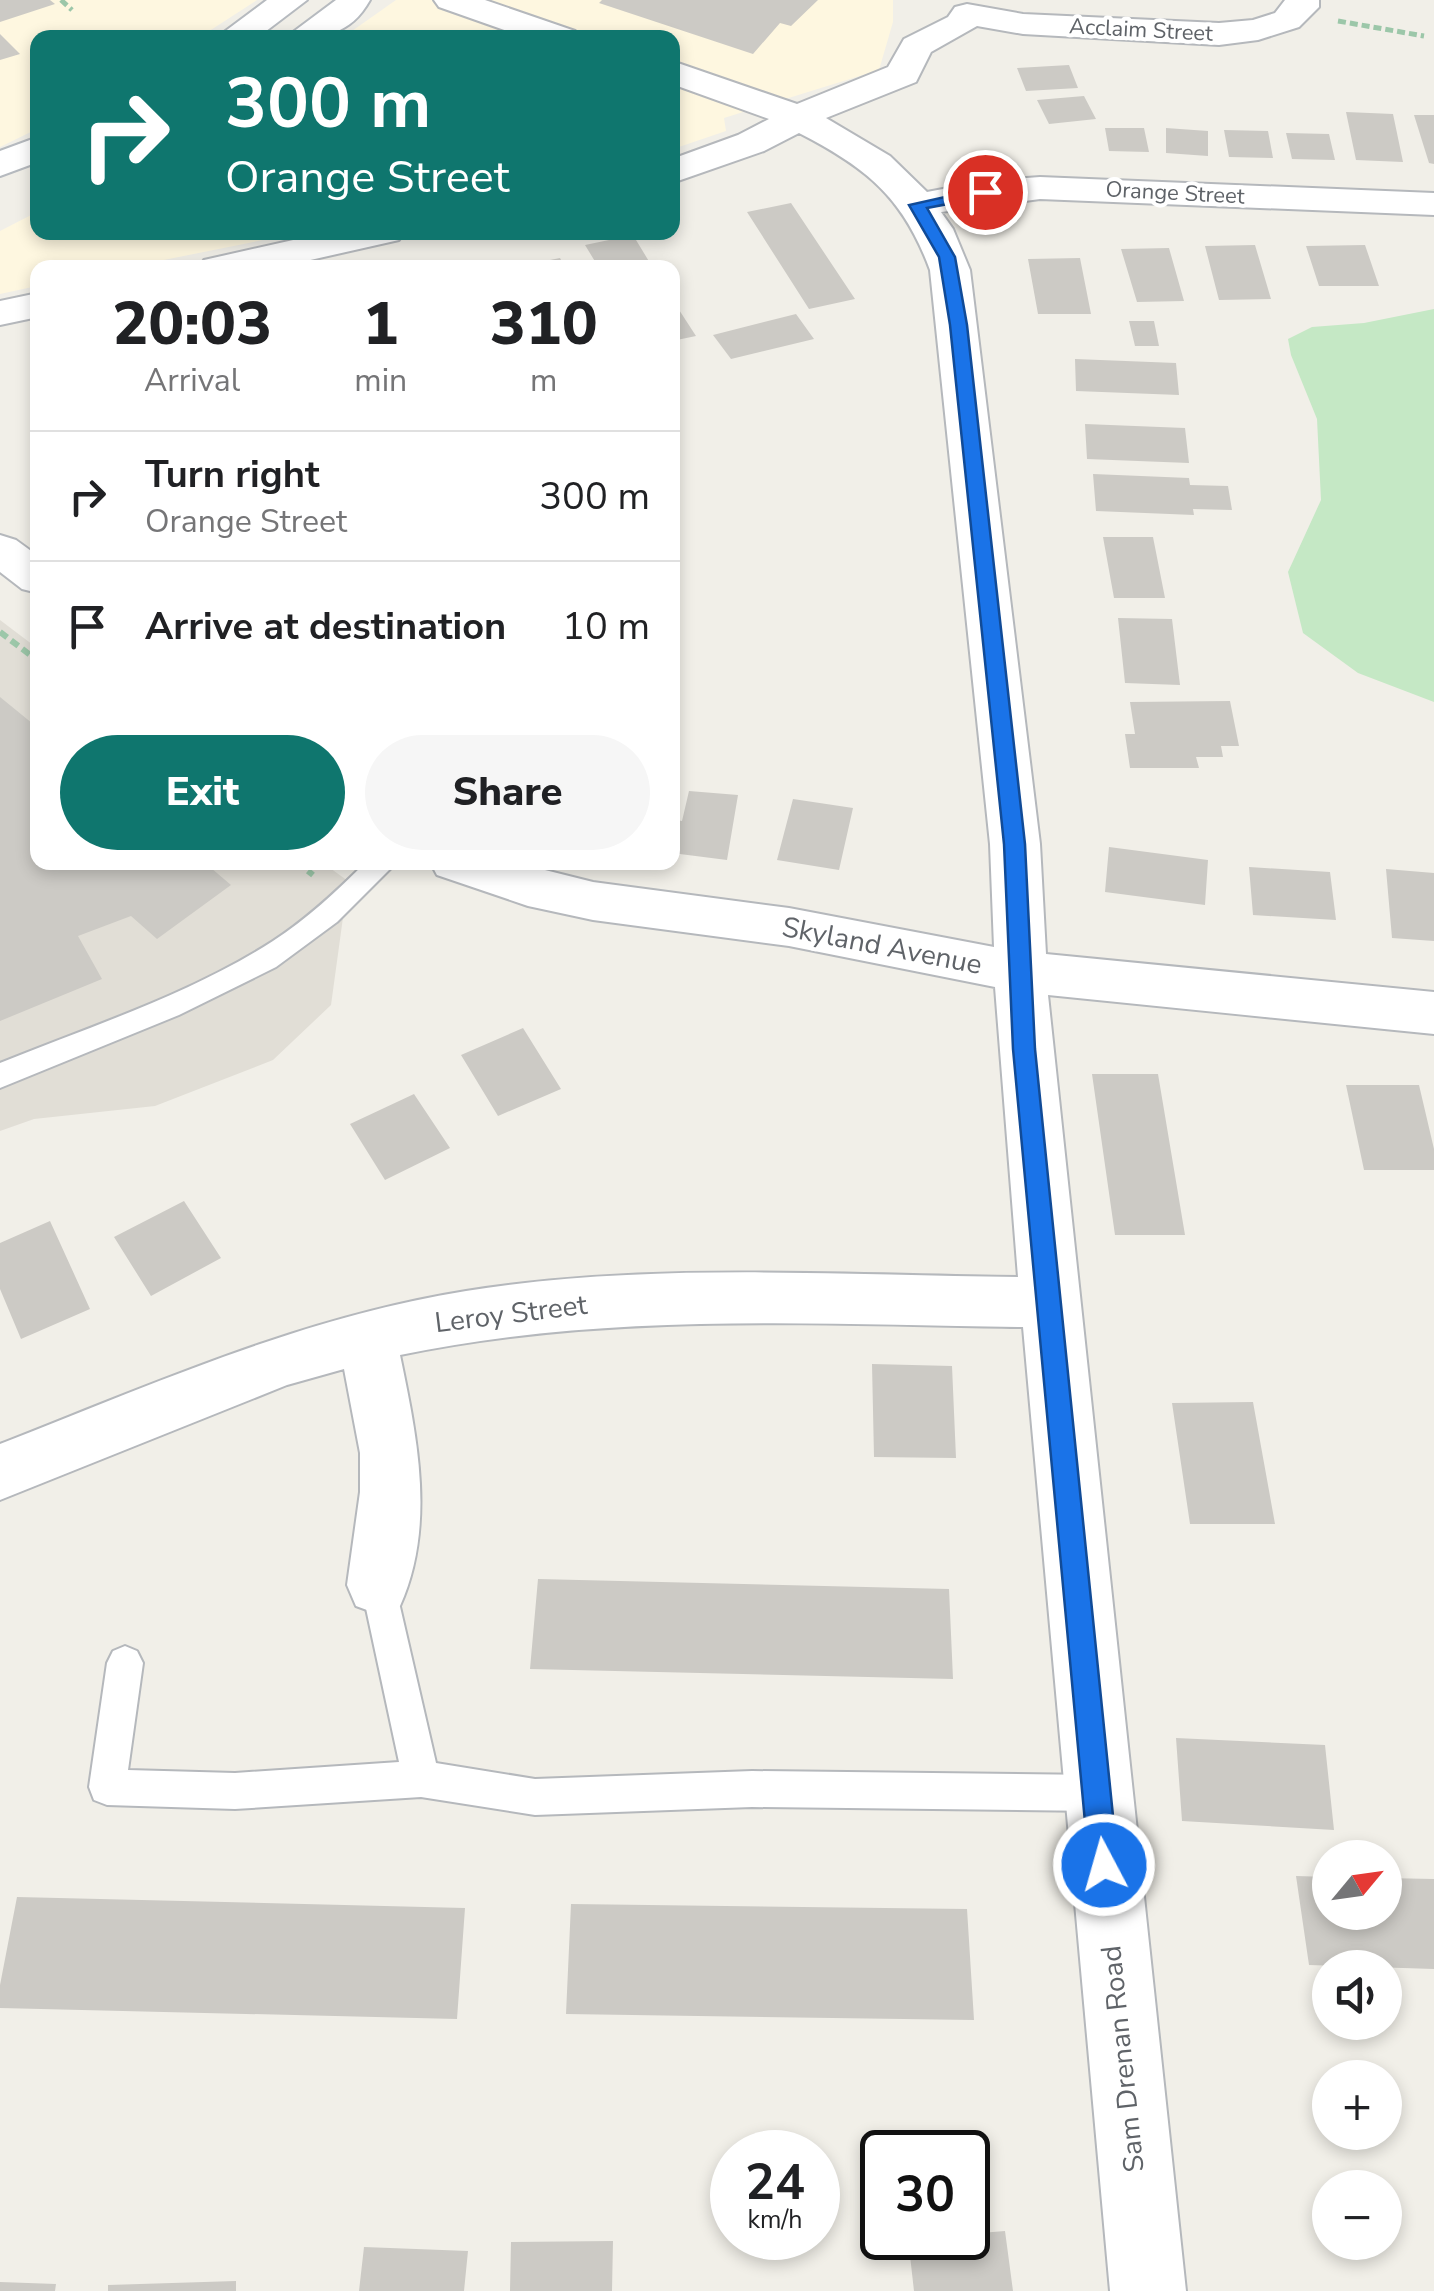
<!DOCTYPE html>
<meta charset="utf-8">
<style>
:root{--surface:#fff;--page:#f6f6f6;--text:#202124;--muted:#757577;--line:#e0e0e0;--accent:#0f766e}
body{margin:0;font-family:"Nunito Sans",sans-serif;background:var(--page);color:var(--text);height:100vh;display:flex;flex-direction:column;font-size:38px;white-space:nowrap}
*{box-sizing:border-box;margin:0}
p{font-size:32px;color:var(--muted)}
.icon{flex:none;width:55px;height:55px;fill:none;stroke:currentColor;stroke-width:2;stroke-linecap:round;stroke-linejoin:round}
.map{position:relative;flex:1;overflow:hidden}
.panel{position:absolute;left:30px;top:260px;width:650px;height:610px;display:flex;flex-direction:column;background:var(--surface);border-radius:20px;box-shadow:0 5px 15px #0003}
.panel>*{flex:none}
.guide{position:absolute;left:30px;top:30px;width:650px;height:210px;border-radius:20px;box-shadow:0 5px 15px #0003;background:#0f766e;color:#fff;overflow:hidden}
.needle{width:65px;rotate:61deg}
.tools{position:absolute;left:1312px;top:1840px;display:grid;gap:20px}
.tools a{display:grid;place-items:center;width:90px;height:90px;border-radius:50%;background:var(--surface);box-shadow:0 5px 15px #0003;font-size:50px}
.speed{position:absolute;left:710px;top:2130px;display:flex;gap:20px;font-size:50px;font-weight:700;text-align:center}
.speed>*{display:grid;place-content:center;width:130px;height:130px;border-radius:50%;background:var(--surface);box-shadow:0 5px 15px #0003;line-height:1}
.speed small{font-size:25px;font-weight:400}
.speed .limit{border:5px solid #111;border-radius:15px;background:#fff;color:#111}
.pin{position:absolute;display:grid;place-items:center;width:85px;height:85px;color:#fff;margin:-42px;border:5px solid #fff;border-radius:50%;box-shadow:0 2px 10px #0007}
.me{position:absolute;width:110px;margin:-55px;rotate:354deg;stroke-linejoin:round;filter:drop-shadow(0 0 8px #0008)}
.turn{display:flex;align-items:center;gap:35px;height:210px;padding:0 30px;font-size:45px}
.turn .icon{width:130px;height:130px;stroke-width:2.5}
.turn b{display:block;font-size:70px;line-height:85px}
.eta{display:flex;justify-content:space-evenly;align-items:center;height:170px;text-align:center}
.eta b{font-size:60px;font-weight:800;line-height:70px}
.button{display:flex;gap:20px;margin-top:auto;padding:20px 30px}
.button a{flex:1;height:115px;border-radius:60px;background:var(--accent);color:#fff;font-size:40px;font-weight:800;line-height:115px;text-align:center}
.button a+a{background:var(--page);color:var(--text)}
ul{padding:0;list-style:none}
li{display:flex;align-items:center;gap:30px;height:130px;padding:0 30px;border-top:2px solid var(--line)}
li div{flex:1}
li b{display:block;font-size:38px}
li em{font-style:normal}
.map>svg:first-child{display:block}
.commercial{fill:#fef7e0}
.education{fill:#e1ded6}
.green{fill:#c5e8c5}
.building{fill:#cccac5}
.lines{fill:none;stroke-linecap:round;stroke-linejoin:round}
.lane-casing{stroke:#b5b8bc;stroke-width:4}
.street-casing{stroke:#b5b8bc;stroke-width:4}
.secondary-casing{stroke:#b6babf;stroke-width:4}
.path-far1{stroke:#9cc7a9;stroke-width:5;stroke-dasharray:8 4;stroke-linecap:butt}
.path{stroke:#9cc7a9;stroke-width:6;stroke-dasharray:9 5;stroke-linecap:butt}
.lane{fill:#fff;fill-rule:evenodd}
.street{fill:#fff;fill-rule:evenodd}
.secondary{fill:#fff;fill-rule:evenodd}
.route{fill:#1a73e8;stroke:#114b97;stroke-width:2.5}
.labels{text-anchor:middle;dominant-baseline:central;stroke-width:8;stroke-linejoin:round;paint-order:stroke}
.far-street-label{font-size:22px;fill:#5f6368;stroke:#fff}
.street-label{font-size:28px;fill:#5f6368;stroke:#fff}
</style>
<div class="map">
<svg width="1434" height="2291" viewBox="0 0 1434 2291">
<rect width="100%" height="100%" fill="#f1efe8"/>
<path class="commercial" d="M0,0H257L200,37L38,38L37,129L0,147Z
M396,0H893V22L879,70L724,118L726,131L673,149L672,38H342Z
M37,212L38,232L298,233L129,267L38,268L37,286L0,294V231Z"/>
<path class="education" d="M0,620L37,648L38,862L323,863L348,881L331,1005L273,1060L155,1106L34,1119L0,1131Z"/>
<path class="green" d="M1434,309V702L1358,673L1303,633L1288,572L1321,500L1317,419L1291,355L1288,339L1312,327L1364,323Z"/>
<path class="building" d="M0,0H50L55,4L0,22Z
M602,0H818L791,26L780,23L753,54L599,3Z
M0,34L20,54L0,60Z
M1069,65L1078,88L1026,91L1017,68Z
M1084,96L1096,119L1049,124L1037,100Z
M1346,112L1393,114L1403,162L1356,160Z
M1414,115H1434V164L1429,163Z
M1105,128H1144L1149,152L1109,151Z
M1166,128L1208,131V156L1166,153Z
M1224,130L1268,131L1273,158L1229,157Z
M1286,133L1329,134L1335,160L1292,159Z
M791,203L855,299L809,309L747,212Z
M633,235L653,268H599L585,245Z
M1255,245L1271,299L1219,300L1205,246Z
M1365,245L1379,286H1319L1306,246Z
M1169,248L1184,301L1137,302L1121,249Z
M560,258L565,268H520V266Z
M1080,258L1091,314H1038L1028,259Z
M672,299L696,336L672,341Z
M796,314L814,339L731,359L713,335Z
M1129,321H1154L1159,346H1135Z
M1075,359L1176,363L1179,395L1076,391Z
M1085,424L1185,428L1189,463L1087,459Z
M1093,474L1189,478L1190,485L1228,486L1232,510L1193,509L1194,515L1096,511Z
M1103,537H1153L1165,598H1114Z
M1118,618L1172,619L1180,685L1125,683Z
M0,697L38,728V862H204L231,885L157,939L131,916L78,936L102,979L0,1021Z
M1230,701L1239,746H1221L1223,757H1196L1199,768H1130L1125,734H1135L1130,702Z
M689,791L738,795L727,860L672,853V819L682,821Z
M793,799L853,808L839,870L777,860Z
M1109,847L1208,860L1205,905L1105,892Z
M1249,867L1330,872L1336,920L1253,915Z
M1386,869L1434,873V941L1392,938Z
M523,1028L561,1089L498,1116L461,1055Z
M1092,1074H1158L1185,1235H1115Z
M1346,1085H1419L1434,1149V1170H1364Z
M414,1094L450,1148L385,1180L350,1124Z
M184,1201L221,1258L151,1296L114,1237Z
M50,1221L90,1309L21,1339L0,1289V1243Z
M872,1364L952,1366L956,1458L874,1457Z
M1253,1402L1275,1524H1190L1172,1403Z
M538,1579L949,1589L953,1679L530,1669Z
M1176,1738L1325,1745L1334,1830L1182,1821Z
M1296,1876L1330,1877V1912H1385V1878L1434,1879V1969L1309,1965Z
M17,1897L465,1908L457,2019L0,2008V1985Z
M571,1904L967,1909L974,2020L566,2014Z
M1005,2231L1013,2291H914L908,2238H968V2234Z
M613,2241L612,2291H510L511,2242Z
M364,2247L468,2251L464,2291H359Z
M236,2281V2291H108V2285Z
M0,2282L56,2284L55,2291H0Z"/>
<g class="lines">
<g class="lane-casing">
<path id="lane" d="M366,862H397L337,922L276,967L179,1015L0,1088V1063C91,1026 189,995 273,941C307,919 337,891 366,862Z
M378,1569L390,1574L395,1585L436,1763L535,1779L752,1771L1097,1775L1110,1780L1115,1793L1110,1806L1097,1811L752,1807L535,1815L421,1797L235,1809L107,1805L94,1800L89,1787L107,1663L113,1651L125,1646L137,1651L143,1663L128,1770L235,1773L399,1762L361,1585L366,1574Z"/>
</g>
<g class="street-casing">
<path id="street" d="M434,0H485L575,31L580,38H527L439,7Z
M1285,0H1319V7L1299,27L1258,40L1219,45L1023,34L977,26L931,52L916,82L826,118L890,156L927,192L985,181L1040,177L1434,193V215L1040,199L941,212L953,229L970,270L1040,844L1046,954L1434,992V1034L1048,995L1186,2291H1110L1023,1327C815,1324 605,1312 400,1355C417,1437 436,1526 400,1606L378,1614L356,1606L347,1585L360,1492V1453L344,1369L287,1385L0,1500V1444C153,1384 303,1317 466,1291C648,1262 835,1275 1018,1277L995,987L789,946L593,920L528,906L437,875L430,862H513L593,882L789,908L994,947L990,844L930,270C903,197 867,168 799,133L764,151L672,183V159L738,135L769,119L672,84V61L797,104L888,67L904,39L948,17L955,7L967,4L1023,14L1219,23L1253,20L1275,13Z
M329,232H404L399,240L275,268H199L204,260Z
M38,293V317L0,325V301Z
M0,535L16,540L38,556V593L22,589L0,572Z"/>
</g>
<g class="secondary-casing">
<path id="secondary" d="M267,0H307L257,38H216Z
M336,0H370C350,36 322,38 285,38Z
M38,137V162L0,176V151Z"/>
</g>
<path class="path-far1" d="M61,0L72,10
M1338,21L1424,36"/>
<path class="path" d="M0,632L38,661
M297,862L313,875"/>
<use href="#lane" class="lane"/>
<use href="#street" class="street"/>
<use href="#secondary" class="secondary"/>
</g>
<path class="route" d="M985,188L993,192L990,196L927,208L955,257L967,325L1025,844L1035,1049L1118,1865L1113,1875L1104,1879L1094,1875L1089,1865L1013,1049L1004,844L950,325L939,257L909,205Z"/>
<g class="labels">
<g class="far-street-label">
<text transform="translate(1141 30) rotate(3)">Acclaim Street</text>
<text transform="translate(1175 193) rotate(3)">Orange Street</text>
</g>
<g class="street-label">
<text transform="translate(882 946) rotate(11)">Skyland Avenue</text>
<text transform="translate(511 1314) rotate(-7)">Leroy Street</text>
<text transform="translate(1123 2059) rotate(-96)">Sam Drenan Road</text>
</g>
</g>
</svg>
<div class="tools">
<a><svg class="needle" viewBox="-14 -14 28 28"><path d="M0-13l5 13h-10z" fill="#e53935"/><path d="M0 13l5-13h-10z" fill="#757577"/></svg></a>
<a><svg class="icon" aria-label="sound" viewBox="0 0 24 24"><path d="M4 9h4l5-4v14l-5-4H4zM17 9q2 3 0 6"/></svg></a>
<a>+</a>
<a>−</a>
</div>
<div class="speed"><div>24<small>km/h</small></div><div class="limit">30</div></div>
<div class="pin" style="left:985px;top:192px;background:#d93025"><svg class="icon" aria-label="arrive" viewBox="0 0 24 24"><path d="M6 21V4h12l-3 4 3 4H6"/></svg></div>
<svg class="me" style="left:1104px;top:1865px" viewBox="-20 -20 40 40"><circle r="17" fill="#1a73e8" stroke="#fff" stroke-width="3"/><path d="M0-11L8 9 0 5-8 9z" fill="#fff"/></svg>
<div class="guide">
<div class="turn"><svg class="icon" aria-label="right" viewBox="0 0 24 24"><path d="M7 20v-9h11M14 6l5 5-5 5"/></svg><div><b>300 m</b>Orange Street</div></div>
</div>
<section class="panel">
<div class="eta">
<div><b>20:03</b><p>Arrival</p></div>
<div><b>1</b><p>min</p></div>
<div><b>310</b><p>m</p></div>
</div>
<ul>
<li><svg class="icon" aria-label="right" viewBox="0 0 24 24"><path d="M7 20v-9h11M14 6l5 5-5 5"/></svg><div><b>Turn right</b><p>Orange Street</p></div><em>300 m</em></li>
<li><svg class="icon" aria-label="arrive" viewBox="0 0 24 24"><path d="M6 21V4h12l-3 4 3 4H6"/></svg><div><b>Arrive at destination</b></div><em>10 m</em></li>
</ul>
<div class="button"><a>Exit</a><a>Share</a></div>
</section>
</div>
